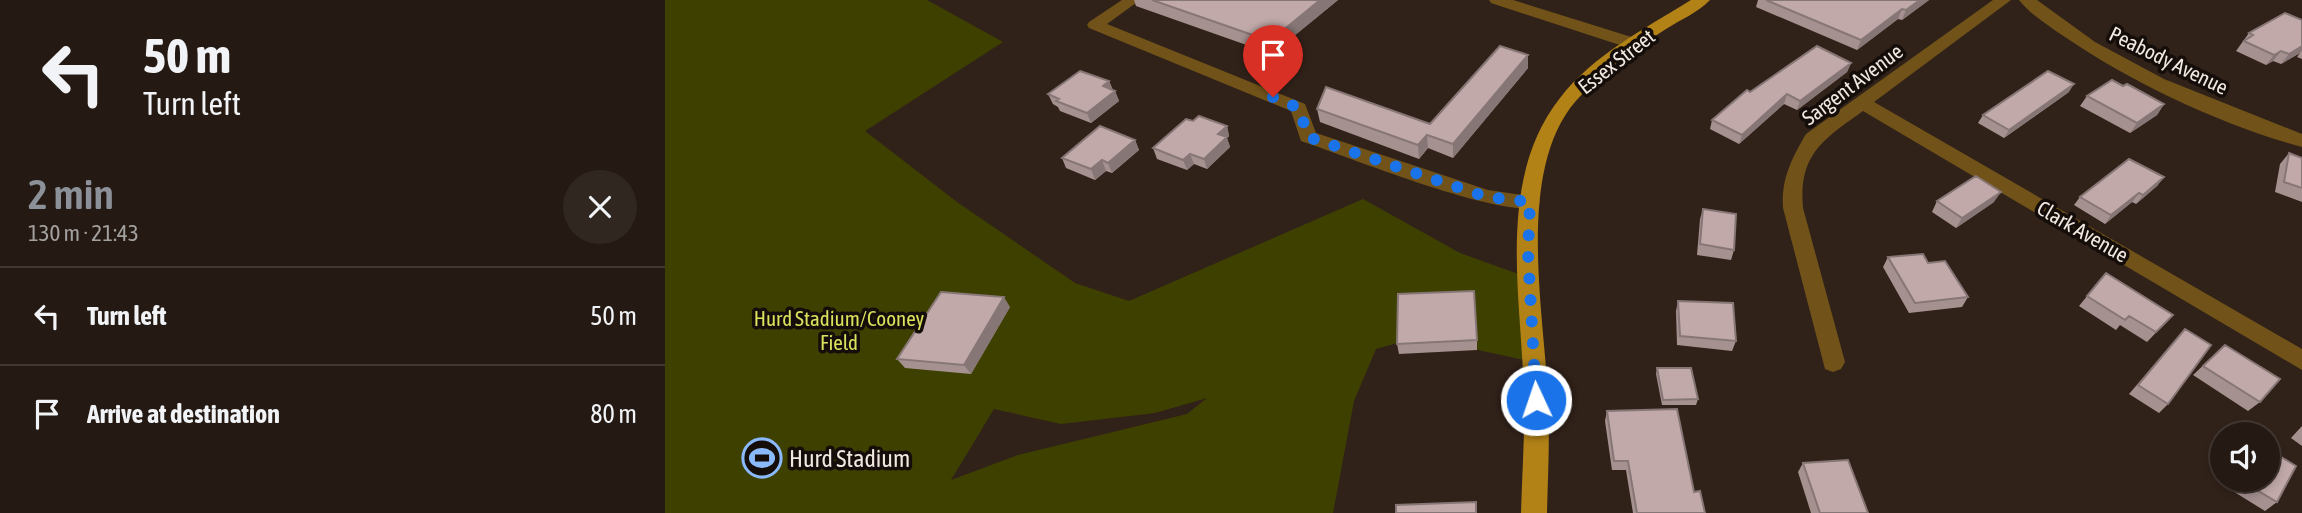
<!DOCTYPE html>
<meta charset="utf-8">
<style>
:root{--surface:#251a13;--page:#312721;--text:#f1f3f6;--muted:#a3a1a0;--line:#423833;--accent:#8c9099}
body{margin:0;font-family:"Asap Condensed",sans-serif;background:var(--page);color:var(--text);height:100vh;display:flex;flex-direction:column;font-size:26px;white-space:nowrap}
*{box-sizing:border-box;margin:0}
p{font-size:23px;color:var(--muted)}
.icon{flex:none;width:38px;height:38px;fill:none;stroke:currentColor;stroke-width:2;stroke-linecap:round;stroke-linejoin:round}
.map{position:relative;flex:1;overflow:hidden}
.panel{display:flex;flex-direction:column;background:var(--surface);width:665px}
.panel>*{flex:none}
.guide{background:#251a13;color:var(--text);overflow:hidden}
.controls{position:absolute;left:1545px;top:422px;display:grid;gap:14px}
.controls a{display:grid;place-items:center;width:70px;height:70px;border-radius:50%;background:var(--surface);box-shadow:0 4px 10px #0003,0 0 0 2px var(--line);font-size:35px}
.pin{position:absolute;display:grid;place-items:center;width:60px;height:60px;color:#fff;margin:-72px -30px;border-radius:50% 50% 50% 0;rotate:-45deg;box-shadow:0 0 7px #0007}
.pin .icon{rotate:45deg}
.me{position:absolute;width:77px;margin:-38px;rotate:357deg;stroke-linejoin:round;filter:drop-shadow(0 0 5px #0008)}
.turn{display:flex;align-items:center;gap:24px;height:147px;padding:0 28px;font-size:32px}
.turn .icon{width:91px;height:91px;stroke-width:2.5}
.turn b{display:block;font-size:49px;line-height:60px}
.round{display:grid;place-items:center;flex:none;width:74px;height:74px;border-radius:37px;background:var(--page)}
.overview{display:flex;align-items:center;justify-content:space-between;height:119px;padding:0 28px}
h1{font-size:42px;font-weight:600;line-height:52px;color:var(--accent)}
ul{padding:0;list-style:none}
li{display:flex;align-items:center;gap:21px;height:98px;padding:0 28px;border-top:2px solid var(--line)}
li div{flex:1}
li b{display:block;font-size:26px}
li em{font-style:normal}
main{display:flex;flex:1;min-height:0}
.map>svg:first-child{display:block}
.green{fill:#3e4000;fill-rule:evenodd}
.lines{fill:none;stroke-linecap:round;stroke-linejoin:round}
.minor{fill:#715319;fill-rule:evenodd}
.major{fill:#b28217;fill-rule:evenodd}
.wall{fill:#a69191}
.shaded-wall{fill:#877676}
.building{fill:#c1a9a9;stroke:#877676;stroke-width:2}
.route{stroke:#1a73e8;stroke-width:12;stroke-dasharray:0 21.6}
.labels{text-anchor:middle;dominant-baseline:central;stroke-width:7;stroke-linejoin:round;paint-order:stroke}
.street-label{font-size:21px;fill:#f2e8e2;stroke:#140d09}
.park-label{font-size:21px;fill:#dce25c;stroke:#140d09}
.near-poi-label{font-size:24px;fill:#f2e8e2;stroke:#140d09;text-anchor:start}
</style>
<main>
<section class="panel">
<div class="guide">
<div class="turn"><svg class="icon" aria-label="left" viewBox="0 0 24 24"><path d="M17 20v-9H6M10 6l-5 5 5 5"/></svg><div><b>50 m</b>Turn left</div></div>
</div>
<div class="overview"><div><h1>2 min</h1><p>130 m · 21:43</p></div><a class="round"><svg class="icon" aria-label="close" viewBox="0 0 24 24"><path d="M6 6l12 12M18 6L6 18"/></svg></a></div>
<ul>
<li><svg class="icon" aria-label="left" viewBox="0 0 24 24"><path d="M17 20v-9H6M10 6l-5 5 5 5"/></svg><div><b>Turn left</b></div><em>50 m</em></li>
<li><svg class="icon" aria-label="arrive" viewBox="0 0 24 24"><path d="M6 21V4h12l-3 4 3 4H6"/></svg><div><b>Arrive at destination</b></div><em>80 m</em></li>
</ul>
</section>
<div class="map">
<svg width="1637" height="513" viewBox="0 0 1637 513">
<rect width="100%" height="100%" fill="#312219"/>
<path class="green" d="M0,0H262L338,42L200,131L292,202L410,283L464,301L698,199L795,253L867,279L859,360L754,337L711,349L689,401L668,513H0ZM542,398L522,414L353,455L286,480L329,409L396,424L490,413Z"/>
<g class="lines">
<path class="minor" d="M457,0H475L442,24L640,104L651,133L823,190L872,197L875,202L872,207C834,218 681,156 636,141L626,111L424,28L422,25L424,22Z
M824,0H848L976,40L978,44L970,49L964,48L826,3Z
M1328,0H1346L1209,102L1637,349V370L1198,111C1159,139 1133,154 1138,208L1180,362L1176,369L1168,372L1160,369L1118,208C1116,179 1127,158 1141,134Z
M1354,0H1372L1430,42L1499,79L1637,134V147C1559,126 1467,83 1400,37C1384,26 1366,15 1354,0Z"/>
<path class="major" d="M1026,0H1045C1034,12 1015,20 1001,29C968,50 936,72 910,102C851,171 879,312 883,396C885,435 883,474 882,513H856C857,474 860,435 859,396C857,300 830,180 895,98C928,55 981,28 1026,0Z"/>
</g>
<path class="wall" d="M469,0H673L607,54L471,6Z
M1093,0H1264L1237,20L1233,19L1192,50L1091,7Z
M1637,20V59L1632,57L1635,53L1616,64L1608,61L1601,65L1571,51L1584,33Z
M863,55V68L788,158L763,148L754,159L655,122L652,109L765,124Z
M1186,63L1182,72L1132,110L1119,104L1074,144L1045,129L1047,120L1085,92Z
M444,81L448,90L450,91L454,101L426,123L395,111L393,107L388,104L383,94Z
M1458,86L1499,104L1492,115L1465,133L1415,106L1422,96Z
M1404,92L1339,138L1313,123L1318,115Z
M528,121L562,126L564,136L562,138L565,147L542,169L529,164L522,170L492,159L488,148Z
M470,140L474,150L447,173L441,171L430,180L401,168L397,158Z
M1624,153L1637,158V202L1610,192L1615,164Z
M1499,177L1492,186L1471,204L1467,202L1440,224L1409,205L1415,197Z
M1272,201L1329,202L1291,228L1267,212Z
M1038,209L1069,250L1066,260L1032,255L1035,219Z
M1223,257L1263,263L1303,297L1297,307L1244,313L1218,267Z
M1441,273L1508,315L1482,342L1455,325L1451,330L1414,306Z
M1013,301L1071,341L1067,351L1012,345L1011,311Z
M345,307L306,374L240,368L232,359Z
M1520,329L1503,404L1494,413L1464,394Z
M812,340V350L734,354L732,344Z
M1560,345L1595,402L1583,411L1528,375Z
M992,368L1033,399L1031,405H997L991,374Z
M942,411L1029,492L1040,513H968L961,470H947L940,421Z
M1637,426V446L1626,438Z
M1138,463L1203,513H1146L1133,472Z
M1561,480H1603L1612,502L1600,511L1558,485Z"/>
<path class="shaded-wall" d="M655,0H673L607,54L605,41Z
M1255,0H1264L1237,20L1241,10Z
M1237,9L1233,19L1192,50L1196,40Z
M1637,46V51L1635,53L1616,64L1624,54Z
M1616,51L1608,61L1601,65L1609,55Z
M863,55V68L788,158V144Z
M1186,63L1182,72L1132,110L1135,101Z
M444,81L448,91L438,86Z
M1409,84L1404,92L1339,138L1344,130Z
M450,91L454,101L426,123L422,113Z
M1122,94L1119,104L1074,144L1077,135Z
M1499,104L1492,115L1465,133L1472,123Z
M562,126L564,136L562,138L565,147L542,169L539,159L553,134Z
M762,135L763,148L754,159L753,145Z
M470,140L474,150L447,173L443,163Z
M525,154L529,164L522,170L518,160Z
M437,160L441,171L430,180L426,169Z
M1499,177L1492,186L1471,204L1478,195Z
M1336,192L1329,202L1291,228L1297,218Z
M1474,193L1467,202L1440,224L1446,215Z
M339,297L345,307L306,374L299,365Z"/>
<path class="building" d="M487,0H655L605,41Z
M1101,0H1255L1241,10L1237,9L1196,40Z
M1620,13L1637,20V46L1624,54L1616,51L1609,55L1579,41L1588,35L1584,33Z
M835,46L863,55L788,144L762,135L753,145L652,109L661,87L765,124Z
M1152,46L1186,63L1135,101L1122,94L1077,135L1047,120L1082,90L1085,92Z
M415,71L444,81L438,86L450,91L422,113L391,101L394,99L383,94Z
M1383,71L1409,84L1344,130L1318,115Z
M1447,80L1458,86L1462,84L1499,104L1472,123L1422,96Z
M534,116L562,126L553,134L562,137L539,159L525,154L518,160L488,148L521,119L528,121Z
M435,126L470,140L443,163L437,160L426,169L397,158Z
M1624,153L1637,158V188L1619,182Z
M1464,159L1499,177L1478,195L1474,193L1446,215L1415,197Z
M1311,176L1336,192L1297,218L1272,201Z
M1038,209L1071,214L1069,250L1035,244Z
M1258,254L1263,263L1280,261L1303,297L1250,303L1223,257Z
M1441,273L1508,315L1491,332L1464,316L1460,320L1422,296Z
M809,291L812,340L732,344L733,294Z
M276,292L339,297L299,365L232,359Z
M1013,301L1068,303L1071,341L1015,336Z
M1520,329L1546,345L1503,404L1473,385Z
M1560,345L1615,379L1595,402L1538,366Z
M992,368H1026L1033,399L998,400Z
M1012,409L1029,492L1035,491L1040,513H972L963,461H949L942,411Z
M1603,449L1631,466L1612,502L1575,480H1603Z
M1183,460L1203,513H1155L1138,463Z
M811,502V513H731V505Z"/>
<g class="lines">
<path class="route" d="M608,97L634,108L643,137L822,197L865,202L863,253L871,400"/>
</g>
<defs>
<g id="stadium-ring" transform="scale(2.0125)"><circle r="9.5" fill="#140d09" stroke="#8bbafc" stroke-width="1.5"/><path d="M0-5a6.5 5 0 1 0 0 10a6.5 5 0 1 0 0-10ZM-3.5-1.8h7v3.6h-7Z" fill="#8bbafc"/></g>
</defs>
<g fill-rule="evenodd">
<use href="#stadium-ring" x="97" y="458"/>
</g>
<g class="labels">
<g class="street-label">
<text transform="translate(1504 60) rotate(26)">Peabody Avenue</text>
<text transform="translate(951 61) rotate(-38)">Essex Street</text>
<text transform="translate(1187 84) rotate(-37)">Sargent Avenue</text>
<text transform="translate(1418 231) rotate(30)">Clark Avenue</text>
</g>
<g class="park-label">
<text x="174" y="318">Hurd Stadium/Cooney<tspan x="174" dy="24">Field</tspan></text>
</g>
<g class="near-poi-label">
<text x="124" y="458">Hurd Stadium</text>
</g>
</g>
</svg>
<div class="controls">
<a><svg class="icon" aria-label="sound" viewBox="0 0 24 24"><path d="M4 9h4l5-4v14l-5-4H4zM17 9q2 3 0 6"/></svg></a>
</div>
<div class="pin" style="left:608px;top:97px;background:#d93025"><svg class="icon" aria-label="arrive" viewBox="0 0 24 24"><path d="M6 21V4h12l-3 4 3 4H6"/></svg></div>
<svg class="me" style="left:871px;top:400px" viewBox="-20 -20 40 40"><circle r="17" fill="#1a73e8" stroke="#fff" stroke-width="3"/><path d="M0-11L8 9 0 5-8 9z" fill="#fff"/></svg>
</div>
</main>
